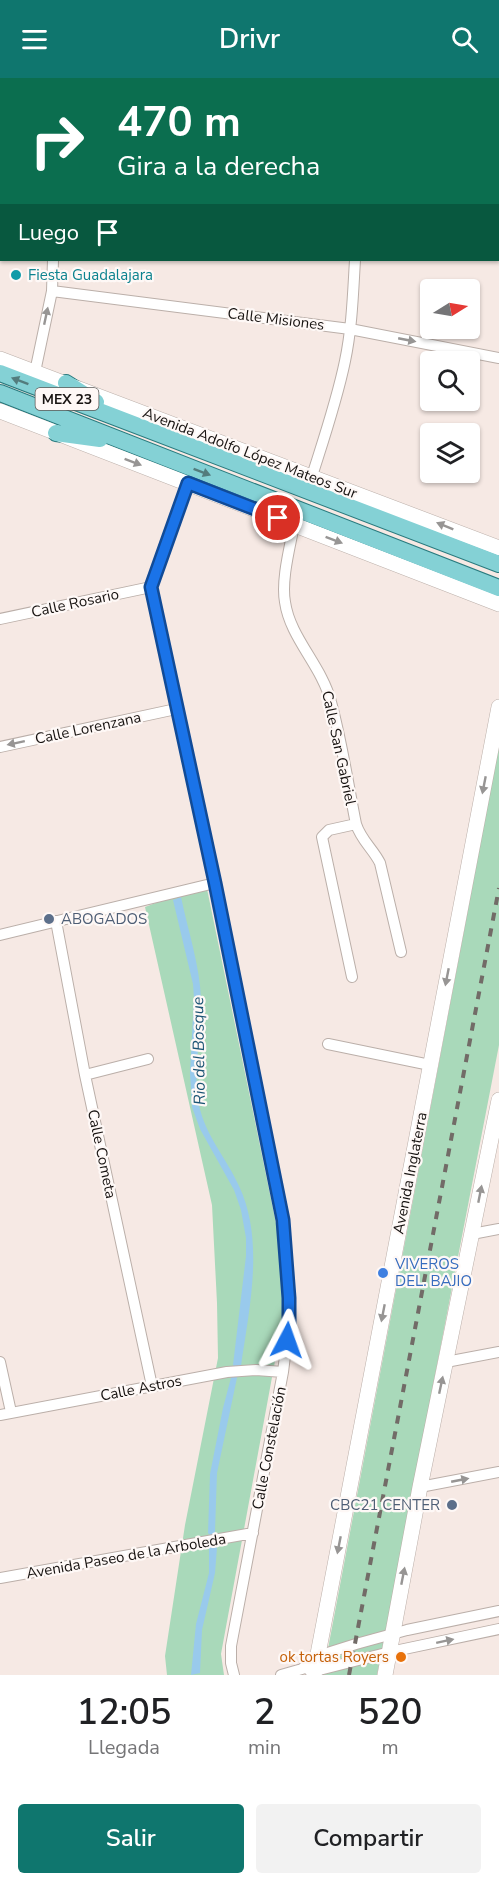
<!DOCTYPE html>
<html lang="es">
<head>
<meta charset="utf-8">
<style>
  :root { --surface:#fff; --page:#f2f2f2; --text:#202124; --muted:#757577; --accent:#0f766e }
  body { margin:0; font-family:"Nunito Sans",sans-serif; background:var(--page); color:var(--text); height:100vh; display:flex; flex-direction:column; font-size:22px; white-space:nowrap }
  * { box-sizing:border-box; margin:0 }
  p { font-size:20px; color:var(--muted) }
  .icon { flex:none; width:33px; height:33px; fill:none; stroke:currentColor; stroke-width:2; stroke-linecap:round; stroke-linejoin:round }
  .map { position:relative; height:1597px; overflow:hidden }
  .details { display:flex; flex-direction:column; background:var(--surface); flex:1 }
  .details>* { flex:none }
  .guide { position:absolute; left:0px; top:0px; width:500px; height:183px; box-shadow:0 2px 4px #0004; background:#0b6e4f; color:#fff; overflow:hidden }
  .needle { width:39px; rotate:79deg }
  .tools { position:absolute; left:420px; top:201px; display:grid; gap:12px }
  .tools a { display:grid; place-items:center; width:60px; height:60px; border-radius:6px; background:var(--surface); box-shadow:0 2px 4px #0004; font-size:30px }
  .pin { position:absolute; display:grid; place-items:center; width:51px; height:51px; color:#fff; margin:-26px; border:3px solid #fff; border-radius:50%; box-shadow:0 2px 6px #0007 }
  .me { position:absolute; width:66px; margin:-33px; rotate:4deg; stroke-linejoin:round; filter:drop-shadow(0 0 4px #0008) }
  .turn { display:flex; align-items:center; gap:21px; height:126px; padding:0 18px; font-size:27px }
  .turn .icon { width:78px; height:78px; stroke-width:2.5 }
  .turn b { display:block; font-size:42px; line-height:51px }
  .then { display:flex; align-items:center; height:57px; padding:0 18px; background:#0003; gap:12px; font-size:22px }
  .eta { display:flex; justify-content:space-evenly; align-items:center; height:102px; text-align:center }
  .eta b { font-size:36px; font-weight:600; line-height:42px }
  .button { display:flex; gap:12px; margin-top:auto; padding:12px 18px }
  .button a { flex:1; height:69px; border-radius:6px; background:var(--accent); color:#fff; font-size:24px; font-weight:600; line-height:69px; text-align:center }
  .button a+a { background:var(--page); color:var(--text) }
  header { display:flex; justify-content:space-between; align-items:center; height:78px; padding:0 18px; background:var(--accent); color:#fff; font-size:27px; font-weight:600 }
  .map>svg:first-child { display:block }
  .green { fill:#a9d9ba }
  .water { fill:#99caec }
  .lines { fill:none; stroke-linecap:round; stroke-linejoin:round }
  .street-casing { stroke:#bbafa9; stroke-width:12 }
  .secondary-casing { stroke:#bbafa9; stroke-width:16 }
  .primary-casing { stroke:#297a7e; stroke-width:18 }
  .street { stroke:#fff; stroke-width:10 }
  .secondary { stroke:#fff; stroke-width:15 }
  .primary { stroke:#84d1d5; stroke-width:16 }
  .rail { stroke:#726b67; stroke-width:4; stroke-dasharray:8 8; stroke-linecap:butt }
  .oneway { fill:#979594 }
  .oneway2 { fill:#537c7d }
  .route-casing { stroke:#114b97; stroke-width:15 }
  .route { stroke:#1a73e8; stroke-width:10 }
  .culture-dot { fill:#0f9aa8; stroke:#fef8f6; stroke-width:2 }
  .service-dot { fill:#5c6f8a; stroke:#fef8f6; stroke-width:2 }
  .shop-dot { fill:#3f7fe0; stroke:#fef8f6; stroke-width:2 }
  .food-dot { fill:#e8710a; stroke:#fef8f6; stroke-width:2 }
  .labels { text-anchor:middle; stroke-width:4.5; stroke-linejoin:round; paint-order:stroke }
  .shield { fill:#fef8f6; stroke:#5c5856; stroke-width:1.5 }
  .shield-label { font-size:14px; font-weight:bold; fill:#171311 }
  .culture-label { font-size:15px; fill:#0d838f; stroke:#fef8f6; text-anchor:start }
  .street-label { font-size:15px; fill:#171311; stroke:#fef8f6 }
  .service-label { font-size:15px; fill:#4e5e75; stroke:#fef8f6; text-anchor:start }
  .shop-label { font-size:15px; fill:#366cbe; stroke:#fef8f6; text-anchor:start }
  .food-label { font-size:15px; fill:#c56008; stroke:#fef8f6; text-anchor:end }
  .water-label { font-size:16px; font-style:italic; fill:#1a5374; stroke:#fef8f6 }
</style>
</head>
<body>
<header><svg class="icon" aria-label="menu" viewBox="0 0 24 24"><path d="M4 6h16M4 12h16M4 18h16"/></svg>Drivr<svg class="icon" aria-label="search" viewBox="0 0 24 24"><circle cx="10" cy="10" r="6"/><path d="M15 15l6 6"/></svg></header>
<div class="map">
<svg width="499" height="1597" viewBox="0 0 499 1597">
  <rect width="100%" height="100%" fill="#f6e9e4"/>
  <path class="green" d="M499 668V967L377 1597H323Z
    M206 806 278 1155 282 1199V1245L221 1576 224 1597H167L165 1578 185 1447 218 1280 217 1225 212 1127 145 829Z"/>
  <path class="water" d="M181 819C188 853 200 888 201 922 202 957 192 992 199 1027 205 1057 227 1081 239 1108 265 1163 249 1231 241 1288L236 1291 233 1287 246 1178V1160L241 1132 234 1112 200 1051 192 1029 190 995 194 920 193 906 173 822Z
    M238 1295 217 1395 215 1453 213 1460 208 1455 210 1396 223 1330 232 1296Z
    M213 1467 217 1470 215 1495 202 1552 200 1595 191 1597 196 1546 209 1495V1470Z"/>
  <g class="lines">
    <g class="street-casing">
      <path id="street" d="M30 0 31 2
        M186 0 187 2
        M336 0 337 2
        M465 0 473 2
        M287 2 291 0
        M498 7H499
        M52 213 350 251 499 280
        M35 294 52 213 53 182
        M312 398C324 360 337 322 345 283 352 250 353 215 355 182
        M188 405 151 509 215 805 283 1142 289 1220V1246L283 1294 231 1568V1585L234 1597
        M294 447C290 469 281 502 285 524 290 560 322 588 331 624 342 664 348 706 356 746 361 762 373 771 380 785L401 874
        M0 541 151 509
        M0 669 176 631
        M56 843 85 997 152 1308
        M0 857 215 805
        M352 899 322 759 329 752 356 746
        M328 966 430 987
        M85 997 148 981
        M472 1156 499 1151
        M0 1284 11 1334
        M446 1284 499 1274
        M0 1337 227 1294 256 1292 283 1294
        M420 1409 499 1394
        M0 1500 253 1455
        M309 1592 315 1593 390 1574 499 1551
        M281 1597 302 1591 318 1578 356 1566 407 1552 499 1533"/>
    </g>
    <g class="secondary-casing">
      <path id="secondary" d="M0 281 499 470
        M0 333 499 526
        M314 1597 499 629
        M385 1597 420 1409 499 1022"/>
    </g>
    <g class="primary-casing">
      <path id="primary" d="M0 295 499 486
        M66 305 96 324
        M0 315 499 510
        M56 355 100 361"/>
    </g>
    <use href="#street" class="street"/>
    <use href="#secondary" class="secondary"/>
    <use href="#primary" class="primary"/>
    <path class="rail" d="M349 1597 499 810"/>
  </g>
  <defs><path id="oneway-solid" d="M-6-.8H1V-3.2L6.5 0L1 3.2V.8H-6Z" transform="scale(1.5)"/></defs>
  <g class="oneway">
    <use href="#oneway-solid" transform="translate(46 238) rotate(-78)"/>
    <use href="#oneway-solid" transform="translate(407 262) rotate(11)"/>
    <use href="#oneway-solid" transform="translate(133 384) rotate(21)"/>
    <use href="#oneway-solid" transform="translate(445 448) rotate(-158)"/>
    <use href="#oneway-solid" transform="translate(334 462) rotate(21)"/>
    <use href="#oneway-solid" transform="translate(16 665) rotate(168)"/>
    <use href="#oneway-solid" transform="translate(484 707) rotate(101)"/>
    <use href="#oneway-solid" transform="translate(447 899) rotate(101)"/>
    <use href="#oneway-solid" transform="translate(480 1116) rotate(-79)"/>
    <use href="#oneway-solid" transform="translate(383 1235) rotate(101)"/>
    <use href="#oneway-solid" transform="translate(441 1307) rotate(-78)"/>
    <use href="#oneway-solid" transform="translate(460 1402) rotate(-11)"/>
    <use href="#oneway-solid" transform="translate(339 1467) rotate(101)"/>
    <use href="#oneway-solid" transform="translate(403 1498) rotate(-79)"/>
    <use href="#oneway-solid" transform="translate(445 1563) rotate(-12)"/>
  </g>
  <g class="oneway2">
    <use href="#oneway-solid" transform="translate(20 303) rotate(-159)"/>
    <use href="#oneway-solid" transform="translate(202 394) rotate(21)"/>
  </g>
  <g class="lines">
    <g class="route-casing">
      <path id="route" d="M278 440 188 405 151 509 215 805 283 1142 289 1220V1246L287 1262"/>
    </g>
    <use href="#route" class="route"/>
  </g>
  <circle class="culture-dot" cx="16" cy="197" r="6"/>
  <g class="service-dot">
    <circle cx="49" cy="841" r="6"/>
    <circle cx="452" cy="1427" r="6"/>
  </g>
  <circle class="shop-dot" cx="383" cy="1195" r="6"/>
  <circle class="food-dot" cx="401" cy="1579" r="6"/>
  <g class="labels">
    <rect class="shield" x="35.5" y="310" width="63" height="22" rx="4.5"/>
    <g class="shield-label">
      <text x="67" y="326">MEX 23</text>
    </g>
    <g class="culture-label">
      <text x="28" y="202">Fiesta Guadalajara</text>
    </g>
    <g class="street-label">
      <text transform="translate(276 241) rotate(7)" y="5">Calle Misiones</text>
      <text transform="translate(250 375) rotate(21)" y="5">Avenida Adolfo López Mateos Sur</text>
      <text transform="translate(75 525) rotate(-12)" y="5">Calle Rosario</text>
      <text transform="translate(88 650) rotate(-12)" y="5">Calle Lorenzana</text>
      <text transform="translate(339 670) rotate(78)" y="5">Calle San Gabriel</text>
      <text transform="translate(102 1076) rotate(78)" y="5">Calle Cometa</text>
      <text transform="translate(410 1095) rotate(-79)" y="5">Avenida Inglaterra</text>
      <text transform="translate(141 1310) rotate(-11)" y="5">Calle Astros</text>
      <text transform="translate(269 1370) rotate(-79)" y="5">Calle Constelación</text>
      <text transform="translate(126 1478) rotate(-10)" y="5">Avenida Paseo de la Arboleda</text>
    </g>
    <g class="service-label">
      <text x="61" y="846">ABOGADOS</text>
      <text x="440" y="1432" text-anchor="end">CBC21 CENTER</text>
    </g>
    <g class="shop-label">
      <text x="395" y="1191">VIVEROS<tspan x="395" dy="17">DEL. BAJIO</tspan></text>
    </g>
    <g class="food-label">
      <text x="389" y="1584">ok tortas Royers</text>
    </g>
    <g class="water-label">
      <text transform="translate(198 973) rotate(-91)" y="6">Rio del Bosque</text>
    </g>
  </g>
</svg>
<div class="tools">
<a><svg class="needle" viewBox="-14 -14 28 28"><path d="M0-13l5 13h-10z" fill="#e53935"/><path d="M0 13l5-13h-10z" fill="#757577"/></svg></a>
<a><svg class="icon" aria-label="search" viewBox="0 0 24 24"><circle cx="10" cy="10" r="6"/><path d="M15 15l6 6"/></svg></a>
<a><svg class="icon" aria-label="layers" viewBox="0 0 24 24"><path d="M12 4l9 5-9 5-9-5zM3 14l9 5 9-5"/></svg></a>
</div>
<div class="pin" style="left:278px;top:440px;background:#d93025"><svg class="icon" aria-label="arrive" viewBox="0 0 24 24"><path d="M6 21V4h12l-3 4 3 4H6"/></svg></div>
<svg class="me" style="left:287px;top:1262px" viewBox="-20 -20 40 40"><path d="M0-17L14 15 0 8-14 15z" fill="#1a73e8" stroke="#fff" stroke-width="4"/></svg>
<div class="guide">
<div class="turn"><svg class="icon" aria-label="right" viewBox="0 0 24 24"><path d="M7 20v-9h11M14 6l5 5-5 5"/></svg><div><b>470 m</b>Gira a la derecha</div></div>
<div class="then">Luego<svg class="icon" aria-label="arrive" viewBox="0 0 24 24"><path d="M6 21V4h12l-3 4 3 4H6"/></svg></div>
</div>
</div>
<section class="details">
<div class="eta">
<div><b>12:05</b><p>Llegada</p></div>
<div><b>2</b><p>min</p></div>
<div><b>520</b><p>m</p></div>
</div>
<div class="button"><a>Salir</a><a>Compartir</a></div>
</section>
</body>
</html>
